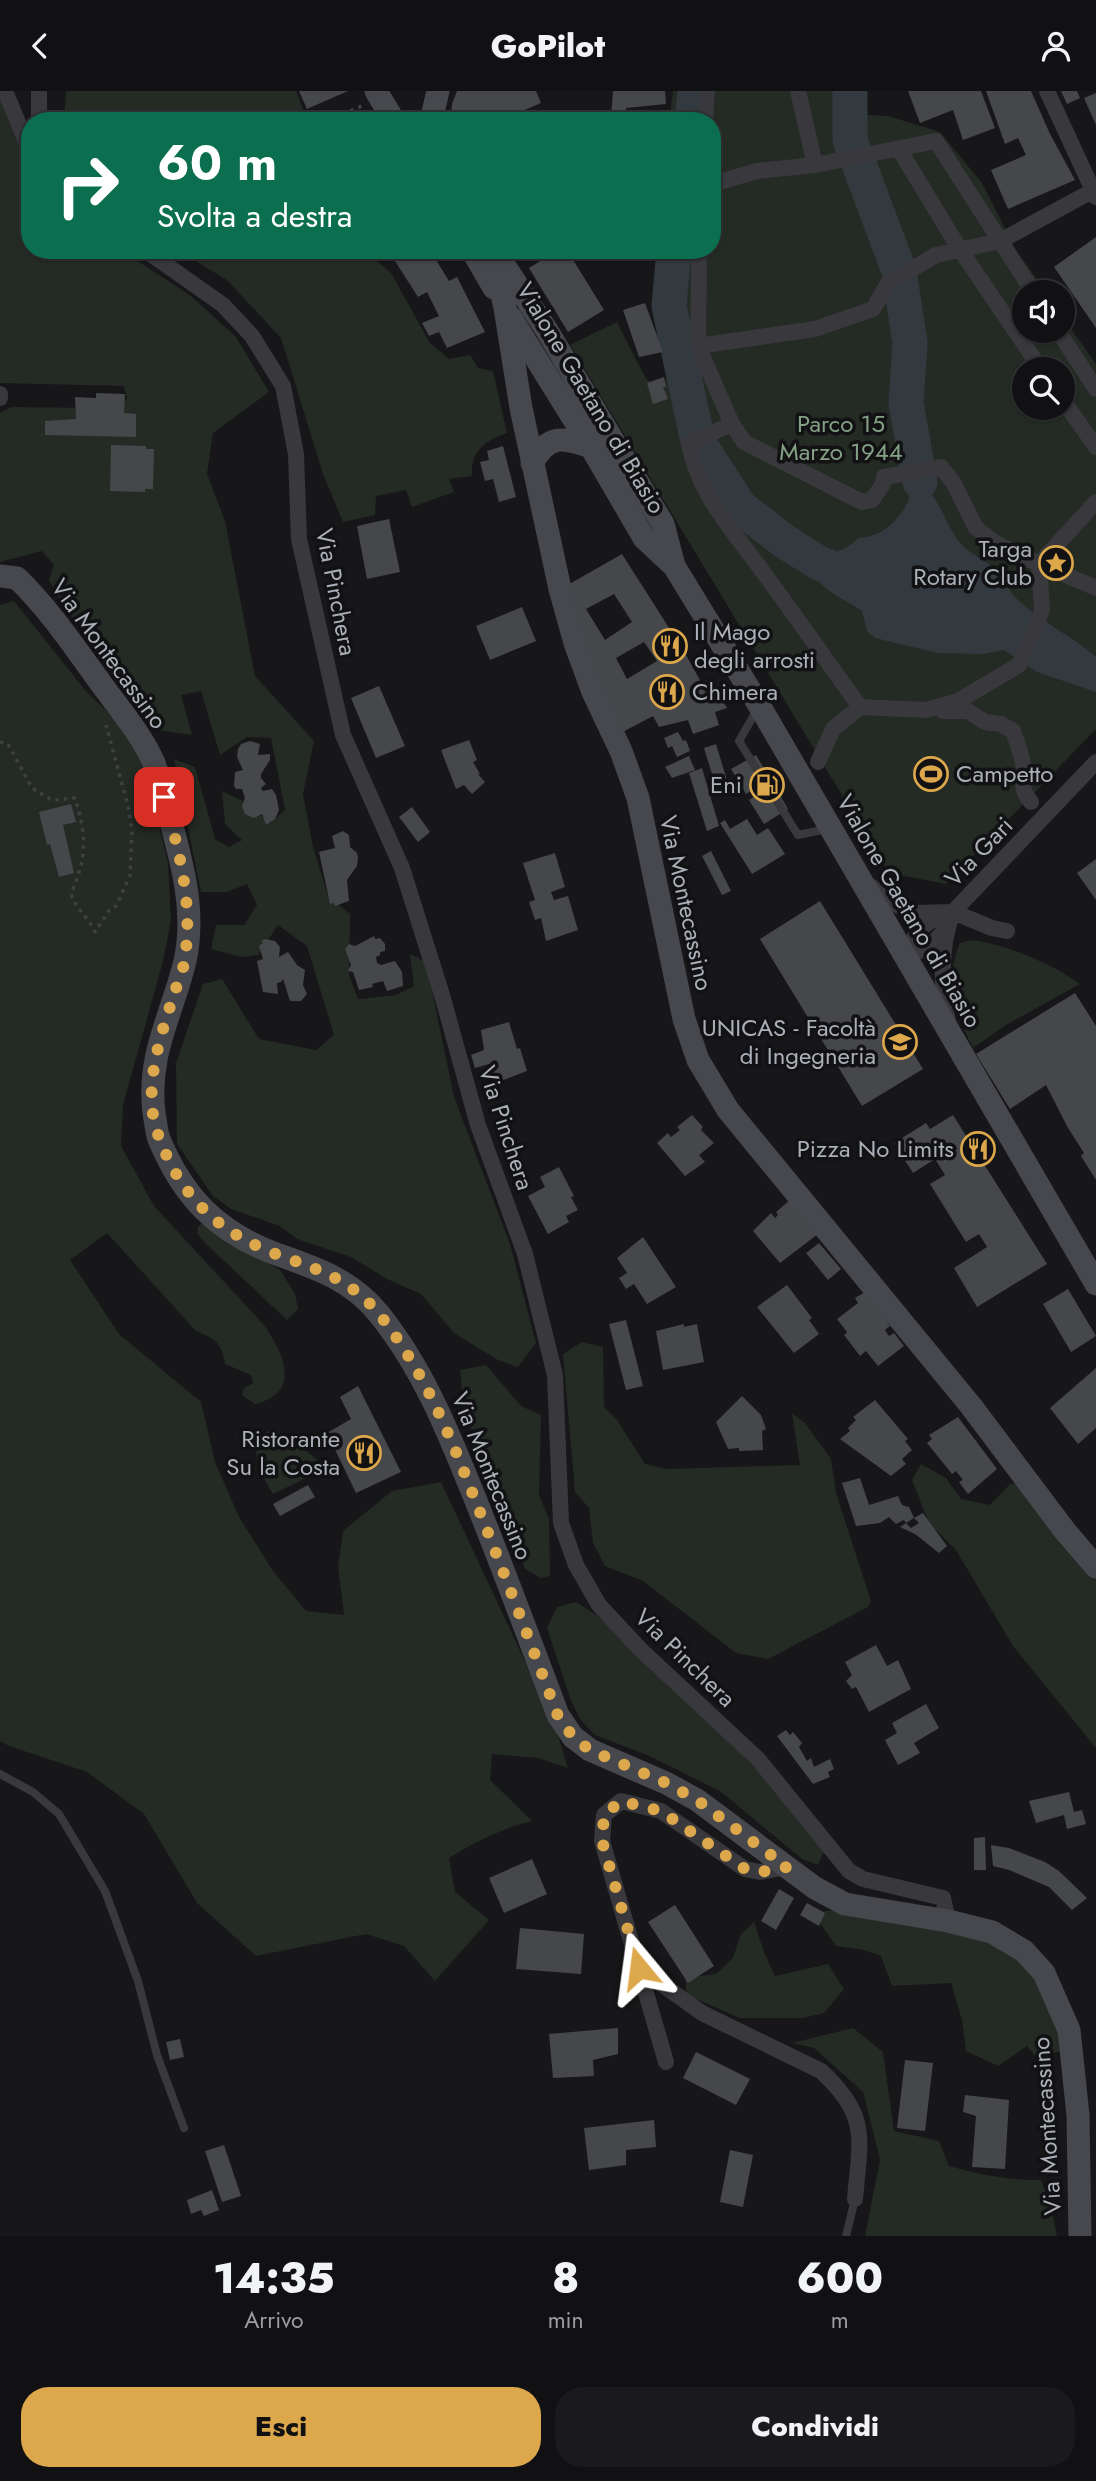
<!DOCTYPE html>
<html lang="it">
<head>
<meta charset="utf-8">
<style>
  :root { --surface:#111113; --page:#1a1a1c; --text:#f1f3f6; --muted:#9c9da0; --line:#303133; --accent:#dda84b }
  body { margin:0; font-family:Jost,sans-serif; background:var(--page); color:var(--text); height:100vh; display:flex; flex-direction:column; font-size:26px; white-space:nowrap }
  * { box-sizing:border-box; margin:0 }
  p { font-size:23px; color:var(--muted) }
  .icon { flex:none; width:38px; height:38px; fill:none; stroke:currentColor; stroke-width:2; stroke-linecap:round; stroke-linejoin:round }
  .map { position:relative; height:2145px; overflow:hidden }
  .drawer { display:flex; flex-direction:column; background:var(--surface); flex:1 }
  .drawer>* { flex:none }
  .banner { position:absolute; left:21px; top:21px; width:700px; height:147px; border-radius:28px; box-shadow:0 2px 5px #0004,0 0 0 2px var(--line); background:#0b6e4f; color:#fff; overflow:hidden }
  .fabs { position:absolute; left:1012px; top:189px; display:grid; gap:14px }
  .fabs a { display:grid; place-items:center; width:63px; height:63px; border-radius:50%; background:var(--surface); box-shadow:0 2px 5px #0004,0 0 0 2px var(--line); font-size:35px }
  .pin { position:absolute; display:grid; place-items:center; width:60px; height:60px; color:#fff; margin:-30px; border-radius:14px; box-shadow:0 4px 10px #0006 }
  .me { position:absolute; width:77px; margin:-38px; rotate:344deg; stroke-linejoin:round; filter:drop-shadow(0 0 5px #0008) }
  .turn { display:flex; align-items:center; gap:24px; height:147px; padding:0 21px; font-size:32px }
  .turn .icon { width:91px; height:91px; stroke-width:2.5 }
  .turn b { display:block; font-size:49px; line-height:60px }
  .eta { display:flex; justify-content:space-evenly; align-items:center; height:119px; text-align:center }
  .eta b { font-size:42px; font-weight:800; line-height:49px }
  .cta { display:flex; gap:14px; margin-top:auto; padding:14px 21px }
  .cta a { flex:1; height:80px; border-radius:28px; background:var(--accent); color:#111; font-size:28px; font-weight:800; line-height:80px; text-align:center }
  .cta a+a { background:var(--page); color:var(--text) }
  header { display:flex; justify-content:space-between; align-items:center; height:91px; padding:0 21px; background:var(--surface); font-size:32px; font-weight:800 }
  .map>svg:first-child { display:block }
  .green { fill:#242a24; fill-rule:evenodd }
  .water { fill:#323a40 }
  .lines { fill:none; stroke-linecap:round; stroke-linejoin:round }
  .river { stroke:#323a40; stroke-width:35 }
  .building { fill:#46474b; fill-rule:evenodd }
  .path { stroke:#3f4044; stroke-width:3.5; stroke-dasharray:3.5 5; stroke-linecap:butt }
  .lane { stroke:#39393d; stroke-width:8 }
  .street { stroke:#39393d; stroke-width:16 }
  .secondary { stroke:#47484d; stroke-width:23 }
  .route { stroke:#dda84b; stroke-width:12; stroke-dasharray:0 21.6 }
  .labels { text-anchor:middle; stroke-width:7; stroke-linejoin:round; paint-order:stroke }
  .street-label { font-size:24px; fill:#abafb7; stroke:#121214 }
  .park-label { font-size:24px; fill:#84a085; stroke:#121214 }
  .poi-label { font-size:24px; fill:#abafb7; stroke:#121214; text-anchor:end }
</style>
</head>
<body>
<header><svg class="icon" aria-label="back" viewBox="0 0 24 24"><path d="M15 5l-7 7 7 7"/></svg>GoPilot<svg class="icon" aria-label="person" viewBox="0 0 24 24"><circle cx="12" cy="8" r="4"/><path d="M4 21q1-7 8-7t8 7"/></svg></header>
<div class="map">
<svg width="1096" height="2145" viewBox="0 0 1096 2145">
  <rect width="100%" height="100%" fill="#171719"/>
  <path class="green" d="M0 0 24 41 22 68 27 102 30 104V159H121L191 205 236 246 269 301 213 342 207 383 225 430 255 585 314 650 303 703 313 756 328 805 350 823 349 884 358 908 396 904 414 895 410 863 426 871 454 1006 510 1153 536 1252 518 1276 498 1269 454 1242 421 1203 387 1188 351 1166 297 1148 280 1135 231 1118 213 1105 177 1053 176 972 203 893 222 888 259 948 316 959 334 944 307 855 278 834 258 864 241 866 211 858 216 834H244L257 814 247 793 227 801H201L174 668 195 676 215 748 229 756 242 749 225 733 222 700 243 710 270 732 285 719 271 647 247 646 220 664 201 600 181 604 192 644 158 639 62 513 49 489 54 474 42 460 0 471V322L11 316 92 317 127 308 124 295 0 292Z
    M66 0H296L305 24 300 30H64Z
    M673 0H863L867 24 888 25 940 41 982 92 1016 159 1046 201H1024V240H1062V225L1096 273V638L946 793 889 782 570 254 617 231 645 286 652 293 666 289 671 269 654 210 658 159H712V30H669ZM1024 278H1062V317H1024Z
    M177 159H365L391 182 430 252 449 268 470 264 478 277 493 280 507 342C486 349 470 360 472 385L449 388 454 401 412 416 406 399 376 405 375 424 343 431 323 383 281 247 227 189Z
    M14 510 85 599 137 650 168 771 171 829 163 870 123 1014 121 1055 154 1115 264 1234C284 1262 302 1302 255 1313L242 1304 244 1297 253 1292 251 1284 225 1273C222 1252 216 1248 196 1240L107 1142 70 1169 119 1243 201 1311 215 1371 239 1426 273 1480 306 1520 344 1524 338 1476 343 1440 392 1400 441 1391 554 1632 568 1677 538 1667 492 1663 490 1689 532 1730C501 1738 476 1750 449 1767L455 1801 489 1829 435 1890 404 1855 366 1843 256 1865 197 1812 144 1723 87 1681 9 1655 0 1650V514Z
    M972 849C1005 853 1053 873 1080 893L1006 934 973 957C956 924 944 887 960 852Z
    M201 1133H207L280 1179 295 1203 298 1218 287 1229 204 1151 197 1142 198 1136Z
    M582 1251 603 1256 604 1316 617 1329 645 1373 666 1378 800 1374 792 1322 805 1332 831 1368 836 1402 871 1510 868 1516 768 1568 736 1562 643 1490 605 1475 593 1452 589 1417 575 1401 563 1263Z
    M486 1274 521 1315 541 1324 539 1404 549 1428 550 1485 541 1487 525 1478 464 1319 460 1279Z
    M271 1339 286 1344 320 1371 306 1387 273 1403C262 1384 251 1366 259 1344Z
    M921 1373 946 1387 961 1408 990 1414 1010 1393 1027 1391 1096 1484V1657L1013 1555 956 1459 929 1432 912 1389Z
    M576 1511 604 1529 769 1686 824 1760 818 1774 802 1768 720 1700 647 1664 595 1644 580 1628 570 1607 547 1537 557 1516Z
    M840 1819 958 1839 1009 1855 1047 1902 1063 1959 1037 1967 1027 1955 998 1975 966 1960 962 1929 951 1892 892 1895 881 1865 864 1859 836 1855 820 1832 825 1820Z
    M754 1831 764 1861 775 1885 828 1873 844 1898 824 1922 803 1927H740L687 1904 685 1887 716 1883 733 1867 741 1843Z
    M853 1937 883 1961 894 2040 939 2050 949 2075C982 2084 1006 2089 1041 2089L1051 2115 1057 2145H865L880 2069 863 2001 814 1957 792 1952Z"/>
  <path class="water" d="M920 391C943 409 945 438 965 457 976 466 990 471 999 483 1006 491 1010 502 1018 509 1042 531 1072 545 1096 566V601L1037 581 1004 559 983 563 938 562 875 547 867 540 862 520C852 511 792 489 824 467 837 458 847 460 858 447 881 447 901 428 909 408 911 402 911 398 915 392Z"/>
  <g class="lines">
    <path class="river" d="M850 0V49L899 180 910 252 906 312 920 391
      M692 30 695 0
      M674 159 669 215 698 351 740 416 784 450 819 472 863 489"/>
  </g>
  <path class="building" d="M299 0H348L307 18Z
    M457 0H536L541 12 499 30H446L451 27 452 13Z
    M613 0H665L666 13 626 17V24L611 26Z
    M908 0H981L995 37 963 49 953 19 920 32Z
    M986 0H1031L1050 43 1075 89 1008 118 991 79 1026 64 1018 47 1005 53Z
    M1061 0H1077L1080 7 1067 13Z
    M1096 2V34L1084 7Z
    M1096 146V237L1054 176Z
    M388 159H430L449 190 457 186 485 241 447 257 439 241 429 245 422 232 439 225 427 201 418 206Z
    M558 159H567L604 219 568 241 529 177Z
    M645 212 663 261 639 266 623 219Z
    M664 286 666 296H663L668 308 653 313 647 292Z
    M96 302 125 303 124 322 136 323V346L45 344V330L76 328 75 306 96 307Z
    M111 354 146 355V358H154L153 398H145V401L110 400Z
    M503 355 516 406 499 411 493 388 485 390 480 371 489 369 487 360Z
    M389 428 400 481 367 488 357 435Z
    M622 463 685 562 702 593 709 588 727 617 715 621 719 634 693 643 688 629 659 636 653 625 617 644 566 495ZM614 503 632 531 605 549 586 518ZM644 551 657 570 627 588 616 567Z
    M522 516 536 550 490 569 476 535Z
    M379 595 405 655 376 667 351 607Z
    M678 641 683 650 686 649 690 660 677 666 672 655 668 657 664 647Z
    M469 649 477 669 473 671 480 683H478L485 691 472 703 464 694 456 698 441 659Z
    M250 650 260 653 258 664 270 663V669L261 683V687L266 693 261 697 263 700 272 698 276 704 279 719 275 728 266 734 262 723 254 727 245 723 242 715 245 707 242 698H236L234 695 235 681 243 679 237 666 238 658 241 653Z
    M716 653 729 696 717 699 704 657Z
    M756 664 770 688 746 703 731 678Z
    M689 665 695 679 672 687 665 676Z
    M702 677 719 735 707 740 689 682Z
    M774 694 788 718 764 733 749 709Z
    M71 713 76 731 63 734 74 782 59 786 50 753 47 754 39 721Z
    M412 716 430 741 418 751 399 726Z
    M747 728 757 744 768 737 785 763 752 783 720 732 725 729 730 738Z
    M343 740 349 744 350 756 357 762 358 767 357 775 347 789 349 810 335 815 334 812 330 813 319 761 335 757 332 745Z
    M711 760 731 800 722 804 702 765Z
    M555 762 565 796 551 801 554 809 568 805 578 839 546 850 541 827 535 829 529 811 535 809 523 772Z
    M1096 768V809L1077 782Z
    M820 810 923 978 862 1015 760 848Z
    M374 845 375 848 380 847 385 853V860L380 861V864L376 866 377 872 381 874 395 870 402 881 403 895 387 900 383 890 372 893 373 896 359 899 353 881 348 880 351 874 345 858 349 853 355 855Z
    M265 848 275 850 280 856 279 866 288 861 297 874 305 879 303 894 307 903 301 910H290L283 888 281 891 277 892 278 903 263 901 257 870 263 868 259 855 263 852 261 850Z
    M1075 902 1096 935V1089L1081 1065 1084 1062 1068 1037 1046 994 1010 1018 976 963Z
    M509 931 517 958 520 957 527 980 493 993 491 985H493L489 973 475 977 471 964 484 959 481 939Z
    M692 1024 703 1036 701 1039 714 1052 699 1064 705 1071 685 1085 657 1052 668 1042 671 1046 680 1039 677 1036Z
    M953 1024 1047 1173 977 1216 954 1177 987 1156 979 1143 966 1151 930 1093 945 1084 935 1068 913 1082 894 1052 926 1032 930 1038Z
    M559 1076 574 1105 571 1106 578 1119 566 1125 569 1131 548 1143 528 1105 545 1096 540 1086Z
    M790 1109 818 1143 780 1172 753 1140 771 1122 775 1127 778 1124 776 1121Z
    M643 1146 676 1196 647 1213 634 1193 626 1198 619 1187 627 1182 617 1167Z
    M819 1152 841 1178 828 1189 806 1162Z
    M787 1194 812 1227 809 1229 819 1243 794 1262 757 1216Z
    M1068 1198 1096 1245 1071 1261 1043 1213Z
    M865 1201 890 1235 885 1239 889 1245 894 1242 904 1255 878 1275 866 1260 860 1265 844 1244 847 1241 837 1228 858 1212 855 1207Z
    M626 1229 643 1295 626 1299 609 1233Z
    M684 1233V1236L697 1233 704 1271 663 1279 656 1240Z
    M1096 1277V1337L1078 1353 1050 1317Z
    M358 1295 401 1381 356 1402 327 1342 351 1328 340 1306Z
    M742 1305 761 1324 766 1338 762 1340 763 1359 739 1360V1357L728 1358 716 1331Z
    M875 1309 908 1348 905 1350 912 1359 902 1368 906 1373 891 1385 840 1348 850 1340 848 1337 856 1329 853 1326Z
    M958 1326 997 1378 968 1403 959 1391 963 1389 956 1380 952 1383 927 1352 932 1348 929 1344Z
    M860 1387 869 1414 898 1405 902 1414 909 1416 914 1427 923 1422 947 1455 939 1462 915 1443 900 1436 906 1432 911 1437 919 1432 914 1427 906 1432 904 1429 896 1433 889 1426 880 1432 856 1435 842 1392Z
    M308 1394 315 1406 280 1425 273 1413Z
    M876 1554 887 1575 898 1569 911 1598 869 1621 856 1596 852 1598 846 1590 852 1584 845 1571Z
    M926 1613 939 1637 914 1652 920 1662 898 1674 885 1649 897 1642 892 1632Z
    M786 1639 790 1644 793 1641 802 1652 799 1656 807 1670 811 1667 814 1676 830 1668 834 1678 828 1681 830 1686 813 1693 777 1645Z
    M1069 1701 1074 1721 1082 1719 1086 1733 1067 1738 1064 1724 1036 1732 1029 1710Z
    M985 1746 986 1779H974V1747Z
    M991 1754 1009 1757 1045 1771 1059 1780 1087 1807 1072 1819 1049 1796 1009 1779 993 1775Z
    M532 1768 547 1803 504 1822 489 1787Z
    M779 1798 794 1807 776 1839 761 1830Z
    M807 1812 825 1822 819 1835 800 1824Z
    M675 1814 714 1875 688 1892 648 1831Z
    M520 1837 584 1843 581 1883 516 1878Z
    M618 1937V1963L593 1969 594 1985 553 1987 549 1943Z
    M180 1948 184 1966 170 1969 166 1951Z
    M696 1961 750 1988 736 2014 683 1987Z
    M905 1969 933 1972 925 2040 897 2037Z
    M965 2004 1009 2009 1005 2078 972 2076 976 2025 963 2021Z
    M654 2029 656 2056 626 2059V2074L589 2079 584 2037Z
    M224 2054 241 2105 222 2111 205 2060Z
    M730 2059 753 2064 743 2116 720 2111Z
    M212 2099 219 2119 204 2125 201 2119 191 2123 187 2109Z"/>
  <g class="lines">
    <path class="path" d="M327 30 362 15
      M0 651 8 653 32 697 52 709 75 707C87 746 87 765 71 803 77 819 88 826 95 841L110 818 116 815 130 785 132 738 128 715 106 634"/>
    <path class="lane" d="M758 617 739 650 798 744 827 738
      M0 1683 33 1701 59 1723 105 1800 138 1890 157 1964 184 2037
      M846 2145 855 2108"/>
    <path class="street" d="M5 0 30 60
      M39 0V30
      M798 0 815 74
      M1047 0 1096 106
      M705 30 707 0
      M899 58 959 157 1041 278
      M712 93 757 80 815 74 936 50 1033 201
      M145 159 223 214 252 245 283 295 296 363 299 448 343 644 402 777 442 904 478 1034 525 1163 555 1284 561 1432 576 1474 599 1514 640 1558 758 1668 849 1780 863 1788 943 1807 948 1830
      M699 159 698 255 732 333 744 351 862 411 872 409 883 393 884 386 941 376 953 391 976 437 997 453 1039 473 1096 497
      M1058 240 1096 298
      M698 255 815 238 873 218 888 192 936 164 1000 150 1096 98
      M0 303V307
      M1062 308 1096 356
      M732 333 689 352C698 404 733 439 763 481 796 525 827 571 860 616L833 638 818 671
      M860 616 926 619 958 610 1019 574 1042 519 1039 473 1096 411
      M943 620H968L985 631 1001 633 1013 640C1017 652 1023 666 1024 679 1024 695 1020 697 1031 711
      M872 796 884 808 914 822 953 821 992 837 1007 840
      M904 866C913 846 922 831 944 824
      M904 866C924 860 934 853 947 836
      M948 931C941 895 939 857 953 821L1096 671
      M639 1877 702 1922 821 1980C870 2025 860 2048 855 2108
      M666 1971 602 1750 604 1724 621 1710 661 1720 745 1778 760 1781 787 1776"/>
    <path class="secondary" d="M376 0 394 30
      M431 30 438 0
      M472 159 494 197
      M492 159 505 217 521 317 560 498 575 552 593 601 621 660 638 707 684 928 698 969 728 1019 971 1315 1065 1440 1096 1476
      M500 168 546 238 663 433 674 475
      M511 227 591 356 644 447 674 475 759 614 1096 1193
      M532 372C549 343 562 346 591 356
      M0 485 17 487C51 520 77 560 105 598 123 622 142 645 154 672 160 688 164 707 169 724 182 771 196 821 185 870 172 924 147 963 154 1022 156 1031 156 1040 159 1048 183 1106 217 1141 276 1163 316 1177 352 1189 379 1223 425 1280 451 1348 478 1415 506 1485 532 1555 558 1624L573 1646 590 1659 666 1692 697 1709 815 1797 845 1813 948 1830 992 1841 1024 1860 1044 1882 1069 1939 1078 2024 1080 2145"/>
  </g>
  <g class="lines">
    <path class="route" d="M164 706C179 759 193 811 185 866 184 878 178 891 174 903 160 947 141 1000 159 1046 180 1104 216 1139 273 1162 315 1178 349 1186 379 1223 424 1279 450 1345 476 1411 504 1482 531 1553 558 1625L573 1646 590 1659 666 1692 697 1709 787 1776 760 1781 745 1778 661 1720 621 1710 604 1724 602 1750 639 1877"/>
  </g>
  <defs>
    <g id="sight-ring" transform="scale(1.75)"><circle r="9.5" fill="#121214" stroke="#dda84b" stroke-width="1.5"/><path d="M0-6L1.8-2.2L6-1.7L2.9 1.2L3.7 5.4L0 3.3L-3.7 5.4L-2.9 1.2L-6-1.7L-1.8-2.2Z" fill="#dda84b"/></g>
    <g id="restaurant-ring" transform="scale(1.75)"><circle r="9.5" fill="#121214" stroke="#dda84b" stroke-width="1.5"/><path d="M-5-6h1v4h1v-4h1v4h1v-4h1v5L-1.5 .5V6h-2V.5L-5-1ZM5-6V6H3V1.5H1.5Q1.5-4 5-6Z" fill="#dda84b"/></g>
    <g id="stadium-ring" transform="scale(1.75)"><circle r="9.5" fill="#121214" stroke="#dda84b" stroke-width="1.5"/><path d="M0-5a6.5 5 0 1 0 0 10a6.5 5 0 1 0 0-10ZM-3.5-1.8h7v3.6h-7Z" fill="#dda84b"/></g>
    <g id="fuel-ring" transform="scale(1.75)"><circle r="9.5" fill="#121214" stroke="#dda84b" stroke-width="1.5"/><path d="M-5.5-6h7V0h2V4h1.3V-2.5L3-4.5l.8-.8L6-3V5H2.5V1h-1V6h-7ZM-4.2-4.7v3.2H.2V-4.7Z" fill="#dda84b"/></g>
    <g id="university-ring" transform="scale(1.75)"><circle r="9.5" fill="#121214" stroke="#dda84b" stroke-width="1.5"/><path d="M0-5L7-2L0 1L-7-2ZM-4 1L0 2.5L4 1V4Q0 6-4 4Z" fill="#dda84b"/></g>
  </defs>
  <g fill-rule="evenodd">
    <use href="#sight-ring" x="1056" y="472"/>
    <use href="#restaurant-ring" x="670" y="555"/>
    <use href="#restaurant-ring" x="667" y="601"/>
    <use href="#stadium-ring" x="931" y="683"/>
    <use href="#fuel-ring" x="767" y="694"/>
    <use href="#university-ring" x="900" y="951"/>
    <use href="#restaurant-ring" x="978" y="1058"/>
    <use href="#restaurant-ring" x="364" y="1362"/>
  </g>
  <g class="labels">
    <g class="street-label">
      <text transform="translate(591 307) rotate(59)" y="8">Vialone Gaetano di Biasio</text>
      <text transform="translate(336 501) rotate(79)" y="8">Via Pinchera</text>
      <text transform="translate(109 563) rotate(54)" y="8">Via Montecassino</text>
      <text transform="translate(979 761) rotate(-46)" y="8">Via Gari</text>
      <text transform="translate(686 812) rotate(78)" y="8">Via Montecassino</text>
      <text transform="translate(909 820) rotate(60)" y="8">Vialone Gaetano di Biasio</text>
      <text transform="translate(506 1037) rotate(72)" y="8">Via Pinchera</text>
      <text transform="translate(492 1385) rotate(68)" y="8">Via Montecassino</text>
      <text transform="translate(685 1567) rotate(44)" y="8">Via Pinchera</text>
      <text transform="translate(1047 2035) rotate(-94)" y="8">Via Montecassino</text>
    </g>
    <g class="park-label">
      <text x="841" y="341">Parco 15<tspan x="841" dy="28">Marzo 1944</tspan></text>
    </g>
    <g class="poi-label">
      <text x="1032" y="466">Targa<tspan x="1032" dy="28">Rotary Club</tspan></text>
      <text x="694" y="549" text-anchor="start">Il Mago<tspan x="694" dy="28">degli arrosti</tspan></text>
      <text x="692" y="609" text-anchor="start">Chimera</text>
      <text x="956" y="691" text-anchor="start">Campetto</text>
      <text x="742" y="702">Eni</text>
      <text x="876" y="945">UNICAS - Facoltà<tspan x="876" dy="28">di Ingegneria</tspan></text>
      <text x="954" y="1066">Pizza No Limits</text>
      <text x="340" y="1356">Ristorante<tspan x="340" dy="28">Su la Costa</tspan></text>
    </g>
  </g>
</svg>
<div class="fabs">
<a><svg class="icon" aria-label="sound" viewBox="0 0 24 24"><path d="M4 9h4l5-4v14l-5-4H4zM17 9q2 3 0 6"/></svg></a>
<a><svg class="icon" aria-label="search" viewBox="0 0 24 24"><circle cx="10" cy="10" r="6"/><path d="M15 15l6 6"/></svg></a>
</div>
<div class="pin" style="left:164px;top:706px;background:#d93025"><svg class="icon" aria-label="arrive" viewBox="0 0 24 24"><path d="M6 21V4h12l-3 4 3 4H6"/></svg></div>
<svg class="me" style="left:639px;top:1877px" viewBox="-20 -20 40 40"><path d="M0-17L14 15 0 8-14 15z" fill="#dda84b" stroke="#fff" stroke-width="4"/></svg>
<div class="banner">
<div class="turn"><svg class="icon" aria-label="right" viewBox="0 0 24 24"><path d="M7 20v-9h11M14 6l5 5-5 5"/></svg><div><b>60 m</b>Svolta a destra</div></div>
</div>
</div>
<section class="drawer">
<div class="eta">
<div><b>14:35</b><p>Arrivo</p></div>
<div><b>8</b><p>min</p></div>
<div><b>600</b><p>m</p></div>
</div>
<div class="cta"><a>Esci</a><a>Condividi</a></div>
</section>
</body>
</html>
